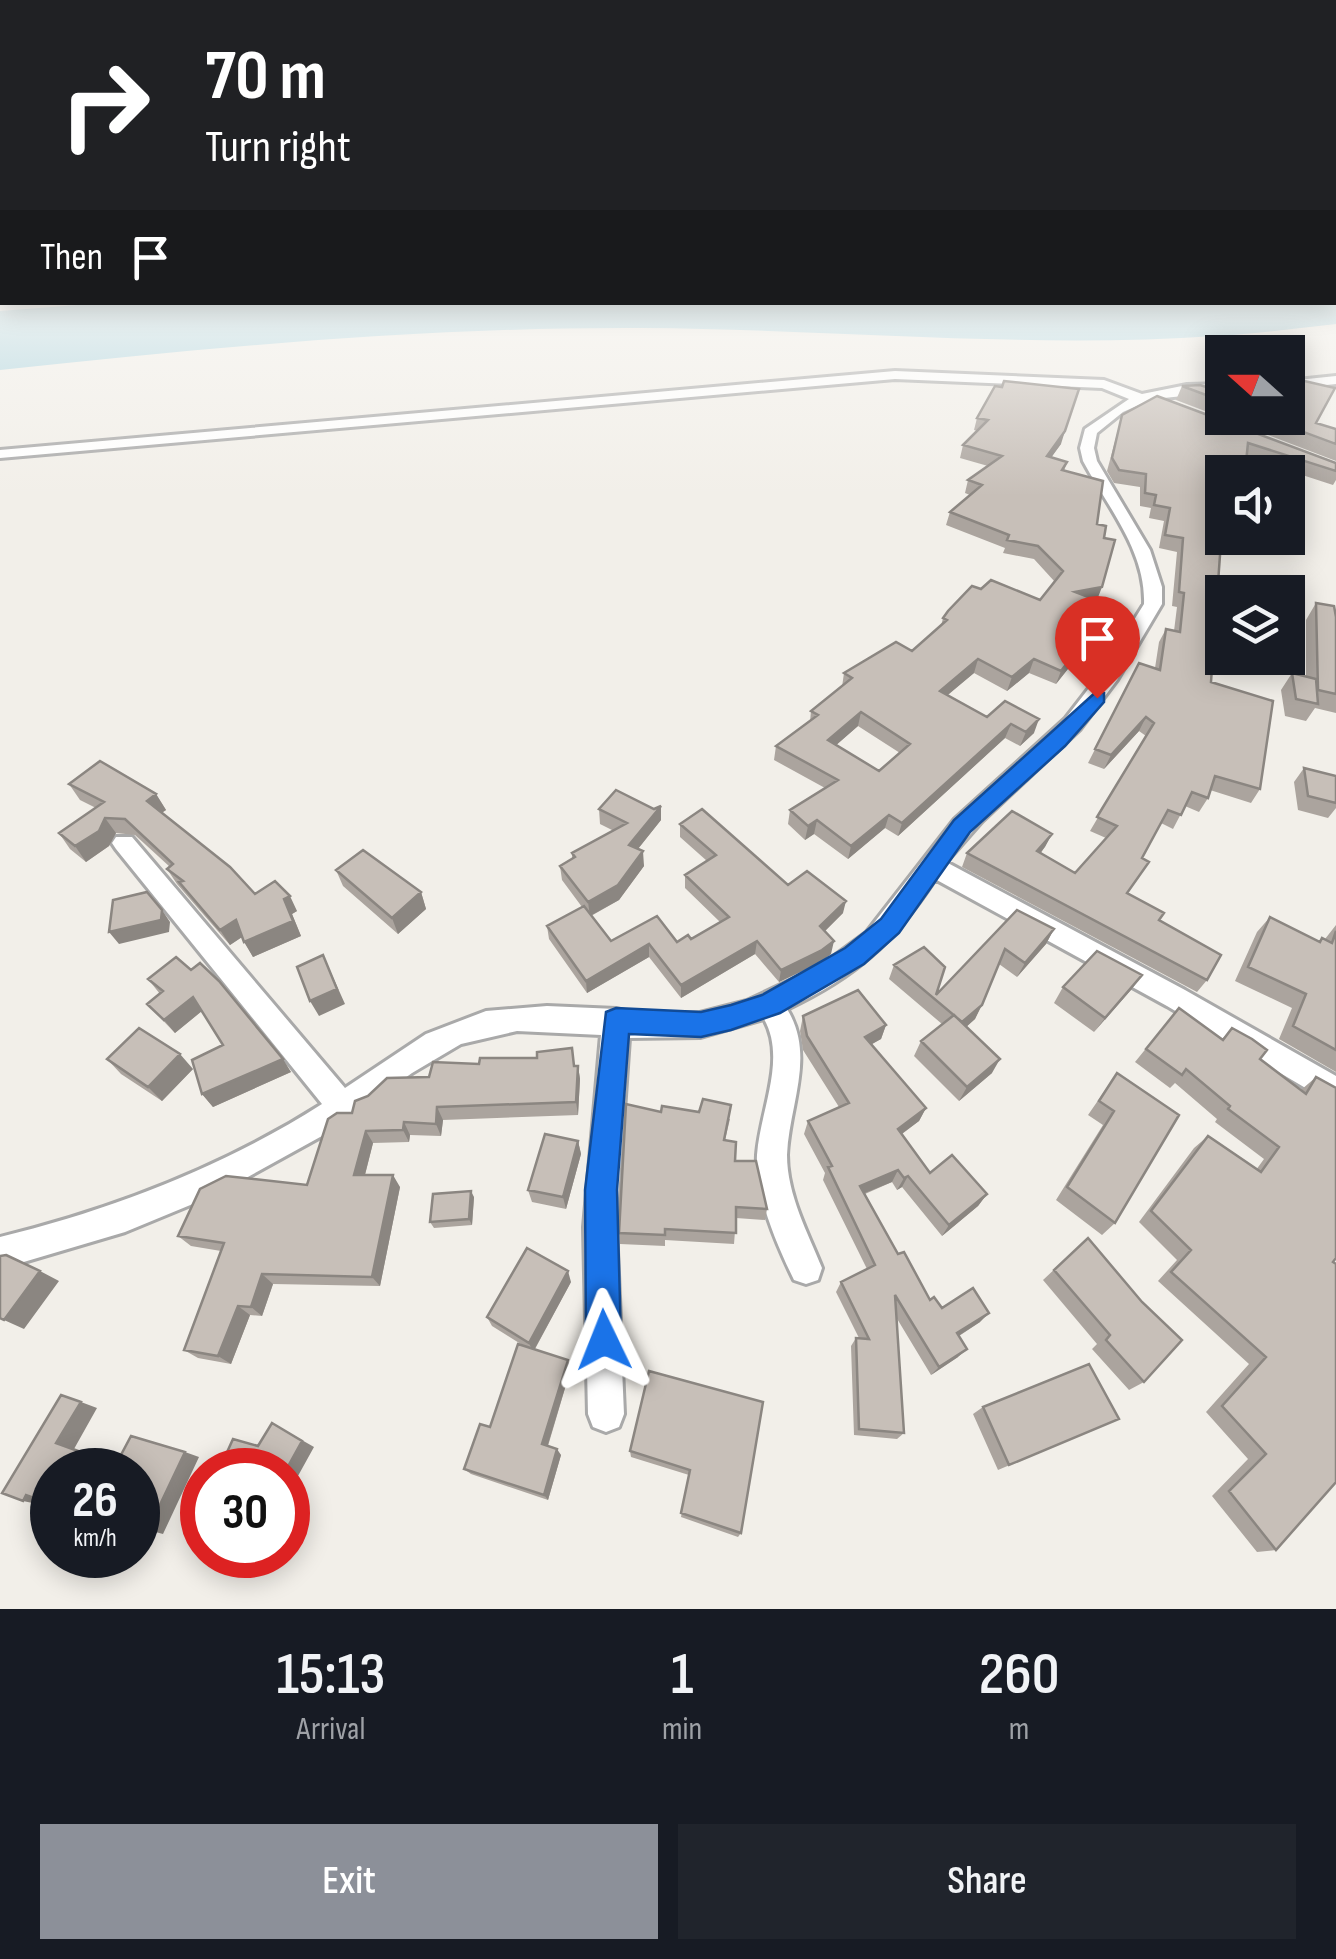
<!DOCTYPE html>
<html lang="en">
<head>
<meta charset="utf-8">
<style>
  :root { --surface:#171b24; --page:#20242c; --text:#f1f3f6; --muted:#9ea1a6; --accent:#8c9099 }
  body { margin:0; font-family:"Sofia Sans Condensed",sans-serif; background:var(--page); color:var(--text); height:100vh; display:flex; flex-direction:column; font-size:38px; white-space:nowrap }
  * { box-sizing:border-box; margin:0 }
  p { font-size:32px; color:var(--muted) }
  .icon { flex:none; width:55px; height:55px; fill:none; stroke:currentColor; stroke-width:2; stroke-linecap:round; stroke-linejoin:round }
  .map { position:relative; height:1609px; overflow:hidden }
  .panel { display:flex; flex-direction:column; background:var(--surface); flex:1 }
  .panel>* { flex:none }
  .banner { position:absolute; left:0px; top:0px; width:1338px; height:305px; box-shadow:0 5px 25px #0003; background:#202124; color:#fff; overflow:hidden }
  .needle { width:65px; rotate:291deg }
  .buttons { position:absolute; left:1205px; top:335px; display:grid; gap:20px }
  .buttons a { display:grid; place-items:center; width:100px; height:100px; border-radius:0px; background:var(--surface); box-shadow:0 5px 25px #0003; font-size:50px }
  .speed { position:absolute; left:30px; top:1448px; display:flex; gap:20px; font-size:50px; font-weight:700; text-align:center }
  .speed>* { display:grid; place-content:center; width:130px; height:130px; border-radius:50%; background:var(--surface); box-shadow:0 5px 25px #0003; line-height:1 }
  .speed small { font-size:25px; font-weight:400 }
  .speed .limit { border:15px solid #d22; background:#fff; color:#111 }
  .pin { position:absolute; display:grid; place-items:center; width:85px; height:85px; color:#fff; margin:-102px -42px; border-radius:50% 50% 50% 0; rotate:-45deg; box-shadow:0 0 10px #0007 }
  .pin .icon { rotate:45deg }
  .me { position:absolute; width:110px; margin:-55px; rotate:358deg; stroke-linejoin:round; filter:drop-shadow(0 0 8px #0008) }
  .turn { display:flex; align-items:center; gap:35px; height:210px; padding:0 40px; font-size:45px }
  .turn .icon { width:130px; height:130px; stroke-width:2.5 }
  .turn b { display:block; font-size:70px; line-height:85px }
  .then { display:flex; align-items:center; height:95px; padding:0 40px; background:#0003; gap:20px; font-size:38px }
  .eta { display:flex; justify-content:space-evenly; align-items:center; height:170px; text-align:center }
  .eta b { font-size:60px; font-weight:600; line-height:70px }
  .button { display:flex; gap:20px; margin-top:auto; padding:20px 40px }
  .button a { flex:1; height:115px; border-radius:0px; background:var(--accent); color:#fff; font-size:40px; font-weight:600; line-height:115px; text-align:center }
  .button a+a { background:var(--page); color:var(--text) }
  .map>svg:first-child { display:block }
  .water { fill:#aad3df }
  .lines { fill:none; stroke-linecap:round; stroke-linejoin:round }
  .minor-casing { stroke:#a9a9a9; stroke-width:6 }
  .minor { fill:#fff; fill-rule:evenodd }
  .wall { fill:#aba49e; fill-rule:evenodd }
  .shaded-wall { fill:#8b8681 }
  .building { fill:#c7bfb8; stroke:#8b8681; stroke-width:2.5; fill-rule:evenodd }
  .route { fill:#1a73e8; stroke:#114b97; stroke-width:2.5 }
</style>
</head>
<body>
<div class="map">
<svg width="1336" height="1609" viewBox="0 0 1336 1609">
  <rect width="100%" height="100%" fill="#f2efe9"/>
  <path class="water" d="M1336 270V324C1296 328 1256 334 1216 336 1025 349 832 329 641 328 426 327 214 347 0 370V311L103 303 1335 302Z"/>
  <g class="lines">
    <g class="minor-casing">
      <path id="minor" d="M0 289H2V295H0Z
        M895 371 1104 380 1142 394 1187 385 1222 384V392L1154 399V405L1141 404 1123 412 1097 433 1094 448 1097 461 1150 550 1162 587V604L1117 680 1080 729 982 821 946 862 1185 990 1336 1076V1106L1167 1006 935 879C893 943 857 976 787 1009 816 1056 789 1105 787 1155 787 1195 808 1233 822 1268L818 1280 806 1284 794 1280C777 1245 755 1195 757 1155 760 1111 787 1059 764 1019L700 1037 629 1038 616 1227 624 1414 619 1427 606 1432 593 1427 588 1414 584 1227 601 1035 517 1031 461 1044 412 1073 331 1131 217 1194 125 1232 0 1269V1237C114 1209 223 1167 322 1104L116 849 112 843 116 837H132L345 1088 426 1034 486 1011 547 1006 616 1009 637 1014 700 1013 747 1001 821 966 866 933 954 820 1065 719 1103 670 1144 604C1146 551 1107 506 1083 461L1080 448 1085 429 1129 399 1102 388 895 379 0 458V450Z
        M1336 376V384L1288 389V381Z"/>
    </g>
    <use href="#minor" class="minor"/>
  </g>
  <path class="wall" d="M995 386 1061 444 1051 457 1067 462 1064 471 1097 524 1104 538 1097 600 1111 622 1091 659 1079 655 1056 684 1029 673 1007 691 974 673 947 695 987 717 1034 733 1020 746 1005 738 898 836 885 828 848 859 814 834 805 840 788 824 790 810 825 788 774 760 776 746 810 722 811 711 842 687 844 673 912 651 941 626 943 618 981 589 1040 600 1055 582 1034 559 1003 553 1005 548 946 525 950 512 970 495 965 493 968 480 988 466 960 458 963 445 977 431 974 430 977 418ZM858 726 900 753 879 771 836 745Z
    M1182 386 1222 392V418H1288L1316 423 1336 429V461L1176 400Z
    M1122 415 1336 463V480L1333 485 1247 457 1222 472 1211 682 1260 789 1251 803 1210 790 1208 798 1199 812 1185 806 1173 829 1161 823 1142 858 1128 893 1159 920 1207 980 1197 992 962 867 967 853 1052 834 1041 853 1075 873 1106 838 1090 831 1146 736 1139 731 1104 769 1088 763 1139 663 1155 668 1159 642 1166 629 1174 631 1177 607 1172 606 1177 552 1159 548 1164 521 1149 518 1151 508 1140 506V487L1114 483 1107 471Z
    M1316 603 1336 617V713L1315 708 1306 721 1285 716 1281 690 1292 673 1306 677V620Z
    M1304 768 1336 776V808L1328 818 1298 810 1294 782Z
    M69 784 156 794 166 810 162 813 255 894 297 911 292 914 301 936 253 957 242 937 230 945 177 884 167 869 170 867 135 835 116 833 109 846 86 862 70 849 59 833 96 808 80 800Z
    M599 809 661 820 638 849 644 866 619 900 591 916 611 941 677 942 691 939 720 922 685 888V875L707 861 680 837V824L788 885 843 913 825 931 831 954 819 963 779 982 755 954 681 998 649 957 587 993 549 939 547 926 582 907 562 880 560 866 572 859V853L614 831 600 824Z
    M336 870 421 892 426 909 398 934 343 886Z
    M1017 910 1054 929 1046 944 1017 977 999 964 975 1019 966 1027 992 1073 959 1101 914 1056 921 1041 942 1024 889 979 894 965 936 995Z
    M1270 917 1319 942 1322 938 1325 939 1336 925V1072L1279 1039 1292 1008 1235 981 1257 932Z
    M176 957 291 1072 213 1107 202 1094 223 1045 202 1011 175 1033 147 1004 160 994 148 979Z
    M1142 975 1094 1032 1054 1003 1063 987Z
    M1179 1008 1222 1039 1232 1028 1260 1059 1301 1090 1316 1077 1333 1262 1276 1550 1257 1552 1212 1496 1248 1459 1206 1412 1249 1364 1158 1281 1177 1260 1139 1222 1194 1148 1208 1136 1256 1170 1264 1159 1215 1122 1217 1119 1175 1083 1170 1088 1135 1062Z
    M803 1016 886 1025 881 1039 871 1044 926 1108 919 1121 902 1134 930 1173 987 1194 978 1206 942 1236 902 1187 897 1190 892 1182 865 1194 898 1254 930 1300 942 1308 980 1322 959 1336 958 1357 931 1375 896 1317 904 1433 897 1439 854 1435 851 1346 856 1338H859L836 1292 841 1282 867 1269 823 1180 825 1173 804 1134 808 1121 839 1107 803 1050 800 1031Z
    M107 1059 193 1069 162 1101 121 1074Z
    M479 1064 578 1066 580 1079 578 1115 443 1120 441 1136 410 1135 409 1142 373 1143 365 1175 400 1187 380 1286 273 1284 262 1316 250 1315 231 1364 198 1358 184 1350 221 1251 191 1246 178 1236 307 1185 352 1113 429 1077Z
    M1117 1073 1115 1223 1102 1235 1056 1200 1103 1125 1088 1115Z
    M661 1112 730 1119 725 1140 735 1161 767 1209 765 1220 736 1218 734 1244 665 1240V1246L620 1244 619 1233Z
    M578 1141 581 1154 566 1209 532 1202 528 1190Z
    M474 1197 472 1225 434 1228 430 1222Z
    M1088 1238 1144 1382 1129 1390 1092 1349 1097 1344 1043 1280Z
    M571 1282 535 1349 571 1368 548 1446 561 1455 548 1500 471 1474 464 1469 490 1427 524 1346 492 1326 487 1317Z
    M649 1371 741 1533 738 1537 681 1517 689 1475 631 1457 630 1451Z
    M983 1407 1119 1419 998 1470 973 1414Z"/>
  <path class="shaded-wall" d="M1065 431 1061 444 1043 469 1047 456Z
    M1102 587 1097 600 1075 592Z
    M1117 608 1111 622 1091 659 1097 646Z
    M1084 641 1079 655 1056 684 1061 671Z
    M978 659 974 673 936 705 940 691Z
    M1034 659 1029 673 1007 691 1012 677Z
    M861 712 858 726 826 754 828 740Z
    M1146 717 1139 731 1104 769 1111 755Z
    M1039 719 1034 733 1020 746 1026 732Z
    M1011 724 1005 738 898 836 902 823Z
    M156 794 166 810 156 816 147 801Z
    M661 806V820L629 860V845Z
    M889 815 885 828 848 859 851 846Z
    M105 818 116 833 109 846 86 862 75 846Z
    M817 820 814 834 805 840 808 826Z
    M1052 834 1045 847 1031 864 1037 851Z
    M643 851 644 866 619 900 590 916 588 902Z
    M421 892 426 909 398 934 392 918Z
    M290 896 297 911 292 914 301 936 253 957 244 942 284 899Z
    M846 901 843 913 817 939 820 926Z
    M162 910 170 922 169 932 119 944 109 932Z
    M236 920 245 935 230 945 220 930Z
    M1054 929 1046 944 1017 977 1025 963Z
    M757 941 755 954 681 998V985Z
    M834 941 831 954 819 963 779 982 781 970Z
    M649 944V957L587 993 586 981Z
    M323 955 345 1004 319 1016 310 1001Z
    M1142 975 1131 990 1094 1032 1105 1018Z
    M193 997 203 1010 175 1033 164 1020Z
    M982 1005 975 1019 956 1036 962 1022Z
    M886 1025 881 1039 860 1051 865 1037Z
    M180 1054 193 1069 162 1101 148 1087Z
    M283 1059 291 1072 213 1107 202 1094Z
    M1000 1059 992 1073 959 1101 967 1087Z
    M578 1066 580 1079 578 1115 576 1102Z
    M437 1107 443 1120 441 1136 436 1124Z
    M926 1108 919 1121 892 1141 898 1129Z
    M404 1122 410 1135 409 1142 403 1130Z
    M366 1131 373 1143 362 1186 354 1175Z
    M578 1141 581 1154 566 1209 563 1197Z
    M898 1170 892 1182 855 1197 860 1186Z
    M393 1175 400 1187 380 1286 372 1277Z
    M908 1176 902 1187 897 1190 904 1178Z
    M471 1191 474 1197 472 1225 469 1219Z
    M987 1194 978 1206 942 1236 949 1225Z
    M40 1271 59 1281 24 1329 4 1320Z
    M568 1271 571 1282 533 1352 529 1343Z
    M262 1274 273 1284 262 1316 251 1307Z
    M238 1306 250 1315 231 1364 218 1356Z
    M989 1313 980 1322 949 1342 957 1333Z
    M967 1349 958 1357 931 1375 939 1367Z
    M568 1360 571 1368 546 1451 542 1444Z
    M81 1402 97 1408 74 1449 95 1457 88 1469 89 1470H81L70 1464 56 1443Z
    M272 1423 314 1447 288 1494V1470H286Z
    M557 1449 561 1455 548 1500 544 1495Z
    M185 1452 199 1457 163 1534 148 1530Z
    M26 1495 46 1499 42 1505 23 1501Z"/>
  <path class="building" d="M1300 380 1335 388 1316 423 1336 429V444L1266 418H1288V397H1289Z
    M1004 381 1079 389 1065 431 1047 456 1067 462 1062 470 1103 481 1097 524 1106 526 1104 538 1115 540 1102 587 1075 592 1117 608 1097 646 1084 641 1061 671 1034 659 1012 677 978 659 940 691 987 717 1005 701 1039 719 1026 732 1011 724 902 823 889 815 851 846 817 820 808 826 790 810 838 780 776 746 818 715 811 711 852 678 844 673 896 642 912 651 947 620 943 618 948 611 972 586 981 589 991 580 1040 600 1063 571 1038 546 1007 540 1009 535 950 512 982 485 968 480 1002 456 963 445 988 420 977 418 995 386 1002 387ZM861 712 910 744 879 771 828 740Z
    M1200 385 1222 392V401L1182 386Z
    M1157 396 1336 463V471L1248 443 1245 472H1222V527L1211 682 1273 701 1260 789 1215 776 1208 798 1192 792 1181 815 1168 810 1142 858 1149 862 1127 893 1164 913 1159 920 1221 955 1207 980 967 853 1012 811 1052 834 1037 851 1075 873 1117 826 1097 817 1154 723 1146 717 1111 755 1095 749 1139 663 1160 670 1166 629 1180 632 1184 593 1179 592 1183 538 1165 535 1170 508 1154 505 1156 495 1145 493 1146 474 1119 470 1112 458 1122 415Z
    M1316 603 1334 606 1336 617V694L1318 690Z
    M1292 673 1316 679 1318 704 1296 699Z
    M100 761 156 794 147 801 230 867 255 894 275 881 290 896 284 899 293 921 244 942 236 920 220 930 179 882 183 881 167 869 173 864 125 819 105 818 99 831 75 846 59 833 104 802 69 784Z
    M1304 768 1336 776V803L1308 796Z
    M616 790 654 809 661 806 629 845 643 851 618 885 588 902 560 866 575 857 572 853 627 823 599 809Z
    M702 809 788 885 807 871 846 901 820 926 834 941 822 950 781 970 757 941 681 985 649 944 586 981 547 926 584 906 611 941 657 916 677 942 688 935 691 939 729 917 685 875 716 855 680 824Z
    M363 850 421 892 392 918 336 870Z
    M147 892 162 910 161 920 109 932 113 900Z
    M1017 910 1054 929 1025 963 1005 949 982 1005 962 1022 894 965 924 947 945 967 936 995Z
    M1270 917 1320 942 1322 938 1332 943 1336 931V1050L1293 1026 1306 994 1248 967Z
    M1097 951 1142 975 1105 1018 1063 987Z
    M323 955 337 989 310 1001 297 967Z
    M176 957 191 970 200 963 219 981 283 1059 202 1094 192 1060 223 1045 193 997 164 1020 147 1004 163 991 148 979Z
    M858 990 886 1025 865 1037 926 1108 898 1129 930 1173 952 1155 987 1194 949 1225 908 1176 904 1178 898 1170 860 1186 898 1254 904 1252 930 1300 934 1297 942 1308 973 1288 989 1313 957 1333 967 1349 939 1367 895 1295 904 1433 859 1429 856 1338 869 1339 841 1282 875 1265 828 1167 832 1166 808 1121 849 1103 807 1036 803 1016Z
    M1179 1008 1223 1040 1232 1028 1252 1039 1267 1050 1260 1059 1306 1094 1316 1077 1336 1088V1258L1333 1262 1336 1264V1482L1276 1550 1229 1491 1266 1454 1222 1406 1266 1357 1171 1272 1191 1250 1151 1211 1208 1136 1261 1172 1279 1147 1228 1109 1230 1106 1186 1069 1182 1075 1146 1049Z
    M954 1015 1000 1059 967 1087 921 1041Z
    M139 1028 180 1054 148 1087 107 1059Z
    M572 1048 574 1066H578L576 1102 437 1107 436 1124 404 1122 403 1130 366 1131 354 1175H393L372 1277 262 1274 251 1307 238 1306 218 1356 184 1350 224 1243 178 1236 200 1189 226 1176 307 1185 328 1119 337 1113H352L355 1101 368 1096 387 1078 429 1077 433 1062 479 1064 480 1058H537V1052Z
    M1117 1073 1179 1115 1115 1223 1067 1187 1114 1111 1099 1101Z
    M703 1099 731 1105 724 1140 736 1142 735 1161H756L767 1209 736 1207V1233L665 1229V1235L619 1233 626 1104 661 1112 662 1106 699 1112Z
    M545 1134 578 1141 563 1197 528 1190Z
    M471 1191 469 1219 430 1222 433 1194Z
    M1088 1238 1142 1302 1182 1340 1144 1382 1106 1340 1110 1335 1054 1270Z
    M527 1248 568 1271 529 1343 487 1317Z
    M6 1255 40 1271 4 1320 0 1318V1256Z
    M518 1344 568 1360 542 1444 557 1449 544 1495 464 1469 480 1424 490 1427Z
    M1089 1364 1119 1419 1009 1465 983 1407Z
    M649 1371 763 1402 741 1533 681 1513 690 1470 630 1451Z
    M61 1395 81 1402 56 1443 78 1451 70 1464 81 1470H52V1496L48 1503 26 1495 23 1501 2 1493Z
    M272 1423 302 1441 286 1470H219L233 1439 258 1446Z
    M131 1436 185 1452 148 1530 138 1527V1470H113Z"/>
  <linearGradient id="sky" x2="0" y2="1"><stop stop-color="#8fc0e4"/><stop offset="0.54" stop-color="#f9f8f5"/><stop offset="1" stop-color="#f9f8f5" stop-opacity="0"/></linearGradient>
  <rect width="1336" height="496" fill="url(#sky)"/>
  <path class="route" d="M1097 691 1104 693V702L1065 746 970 832 899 933 864 964 780 1013 731 1030 701 1037 629 1034 617 1190 621 1340 616 1352 604 1357 591 1352 586 1340 585 1190 606 1012 616 1008 701 1012 731 1005 762 995 845 948 881 919 954 820Z"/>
</svg>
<div class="buttons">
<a><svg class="needle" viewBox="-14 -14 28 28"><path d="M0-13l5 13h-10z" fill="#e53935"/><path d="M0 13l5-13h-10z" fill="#9ea1a6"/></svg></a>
<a><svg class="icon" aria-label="sound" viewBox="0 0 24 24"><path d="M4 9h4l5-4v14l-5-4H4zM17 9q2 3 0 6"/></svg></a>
<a><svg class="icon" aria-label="layers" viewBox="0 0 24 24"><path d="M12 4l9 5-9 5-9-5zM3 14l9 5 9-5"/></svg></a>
</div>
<div class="speed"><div>26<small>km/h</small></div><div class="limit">30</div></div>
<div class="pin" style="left:1097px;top:698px;background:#d93025"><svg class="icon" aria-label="arrive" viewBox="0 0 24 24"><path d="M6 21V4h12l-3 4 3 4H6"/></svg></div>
<svg class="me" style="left:604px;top:1340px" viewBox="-20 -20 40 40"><path d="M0-17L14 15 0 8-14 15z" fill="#1a73e8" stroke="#fff" stroke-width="4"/></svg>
<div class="banner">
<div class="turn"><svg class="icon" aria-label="right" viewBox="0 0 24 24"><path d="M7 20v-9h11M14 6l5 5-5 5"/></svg><div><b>70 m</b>Turn right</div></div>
<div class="then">Then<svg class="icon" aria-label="arrive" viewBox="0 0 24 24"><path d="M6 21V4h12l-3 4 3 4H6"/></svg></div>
</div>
</div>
<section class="panel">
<div class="eta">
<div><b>15:13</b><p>Arrival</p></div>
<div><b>1</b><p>min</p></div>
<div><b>260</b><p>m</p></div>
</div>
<div class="button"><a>Exit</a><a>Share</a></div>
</section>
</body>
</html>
